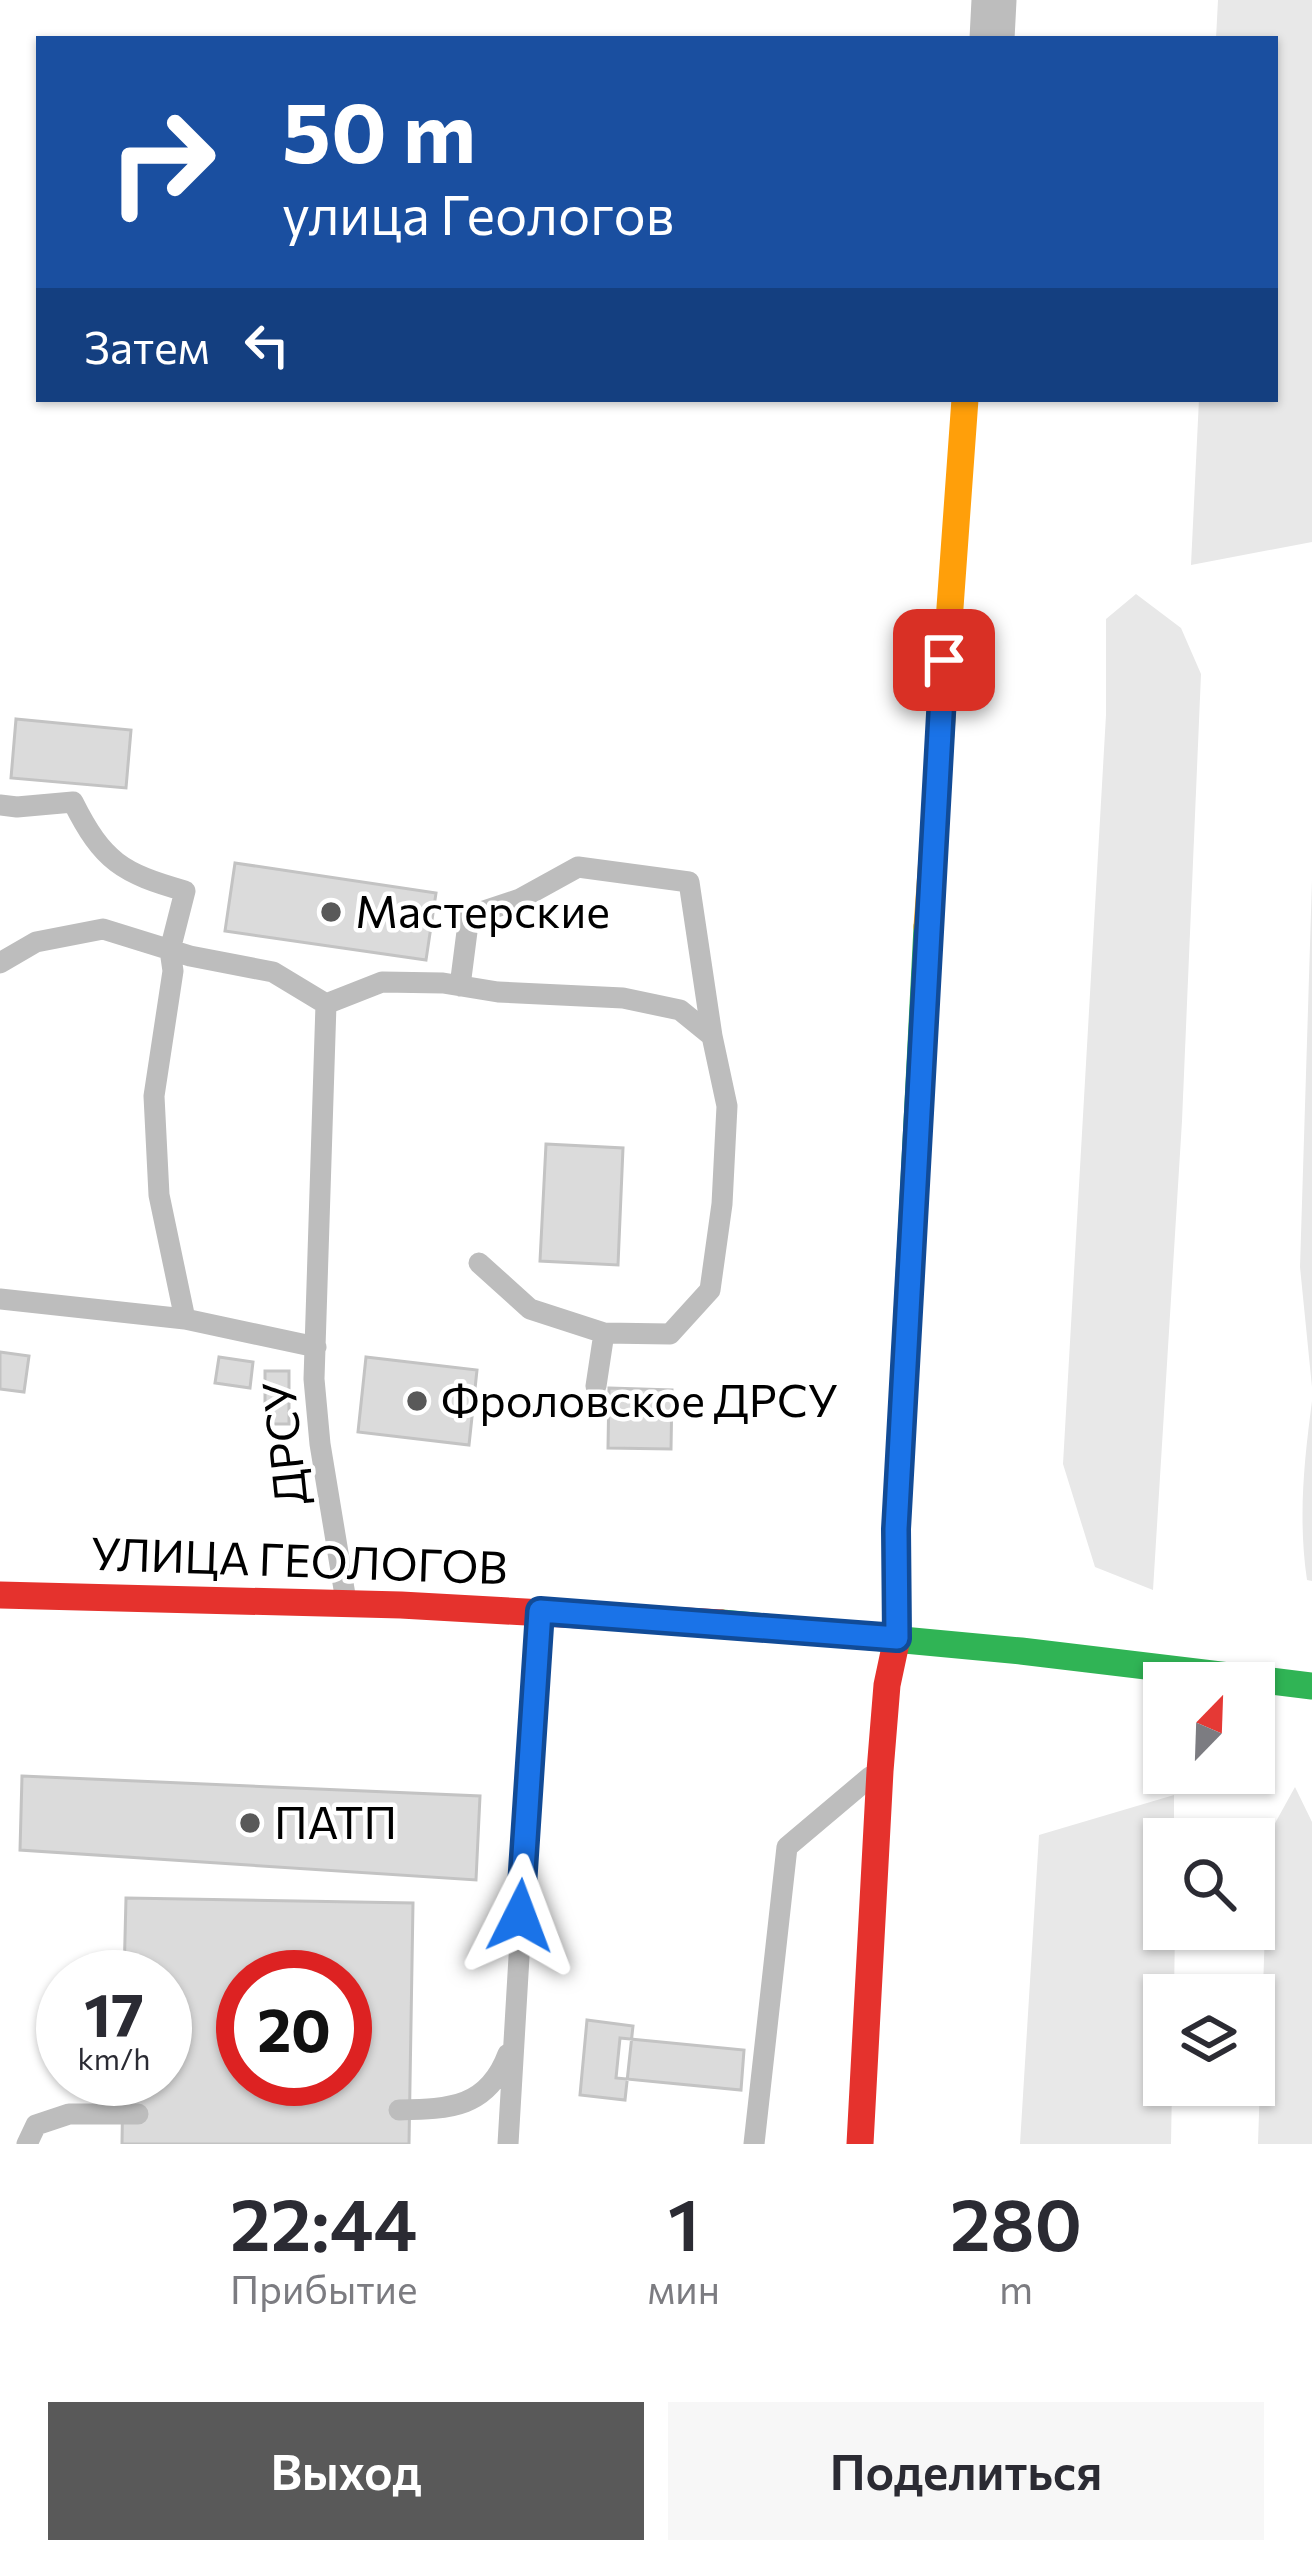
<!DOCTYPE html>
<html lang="ru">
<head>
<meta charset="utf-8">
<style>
  :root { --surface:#fff; --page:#f7f7f7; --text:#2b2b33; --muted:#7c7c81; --accent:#595959 }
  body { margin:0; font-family:Commissioner,sans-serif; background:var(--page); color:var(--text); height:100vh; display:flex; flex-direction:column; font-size:45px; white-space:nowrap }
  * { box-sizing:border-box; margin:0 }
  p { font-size:39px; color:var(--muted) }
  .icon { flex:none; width:66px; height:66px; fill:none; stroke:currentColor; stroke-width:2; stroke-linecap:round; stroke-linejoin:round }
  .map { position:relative; height:2144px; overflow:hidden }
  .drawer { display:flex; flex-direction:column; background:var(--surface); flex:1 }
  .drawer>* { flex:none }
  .hud { position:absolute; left:36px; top:36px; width:1242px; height:366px; border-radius:0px; box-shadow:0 3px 9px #0004; background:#1a4fa0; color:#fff; overflow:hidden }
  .needle { width:78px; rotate:23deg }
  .tools { position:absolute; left:1143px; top:1662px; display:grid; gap:24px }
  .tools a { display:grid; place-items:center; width:132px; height:132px; border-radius:0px; background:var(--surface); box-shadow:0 3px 9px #0004; font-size:60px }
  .speed { position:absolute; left:36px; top:1950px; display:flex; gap:24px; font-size:60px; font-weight:700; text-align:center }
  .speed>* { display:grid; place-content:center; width:156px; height:156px; border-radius:50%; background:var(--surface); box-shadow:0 3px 9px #0004; line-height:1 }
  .speed small { font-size:30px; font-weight:400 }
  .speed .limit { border:18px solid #d22; background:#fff; color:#111 }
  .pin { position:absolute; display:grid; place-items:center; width:102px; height:102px; color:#fff; margin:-51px; border-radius:24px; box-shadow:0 6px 18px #0006 }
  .me { position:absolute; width:132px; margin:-66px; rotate:3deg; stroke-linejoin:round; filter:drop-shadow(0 0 9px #0008) }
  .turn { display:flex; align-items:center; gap:42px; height:252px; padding:0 48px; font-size:54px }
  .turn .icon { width:156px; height:156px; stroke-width:2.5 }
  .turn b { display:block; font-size:84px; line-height:102px }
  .then { display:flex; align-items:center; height:114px; padding:0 48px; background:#0003; gap:24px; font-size:45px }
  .eta { display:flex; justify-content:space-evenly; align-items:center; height:204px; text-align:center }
  .eta b { font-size:72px; font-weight:600; line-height:84px }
  .action { display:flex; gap:24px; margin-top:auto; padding:24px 48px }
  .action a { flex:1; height:138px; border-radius:0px; background:var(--accent); color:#fff; font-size:48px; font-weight:600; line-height:138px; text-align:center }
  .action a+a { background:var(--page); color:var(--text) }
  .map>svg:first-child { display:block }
  .green { fill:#e8e8e8 }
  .building { fill:#dbdbdb; stroke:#c3c3c3; stroke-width:3; fill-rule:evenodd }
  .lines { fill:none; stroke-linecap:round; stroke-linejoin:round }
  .lane { stroke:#bdbdbd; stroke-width:21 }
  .street { stroke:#bdbdbd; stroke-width:45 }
  .fast { stroke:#30b455; stroke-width:27 }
  .slow { stroke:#ff9f0a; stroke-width:27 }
  .jam { stroke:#e5322d; stroke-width:27 }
  .route-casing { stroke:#114b97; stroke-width:30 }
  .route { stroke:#1a73e8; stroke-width:21 }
  .poi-dot { fill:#595959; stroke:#fff; stroke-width:4.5 }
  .labels { text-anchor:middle; stroke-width:9; stroke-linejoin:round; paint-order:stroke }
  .poi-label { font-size:45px; fill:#000; stroke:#fff; text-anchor:start }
  .street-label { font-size:45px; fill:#000; stroke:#fff }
</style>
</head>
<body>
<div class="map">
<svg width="1312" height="2144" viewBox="0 0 1312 2144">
  <rect width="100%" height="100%" fill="#fff"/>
  <path class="green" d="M1218 0H1312V542L1191 565 1199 399H1275V39H1216Z
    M1136 594 1181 628 1201 674 1182 1121 1153 1590 1095 1567 1063 1464 1106 715V619Z
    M1312 880V1387L1300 1267Z
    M1312 1401V1581L1307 1580C1298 1519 1304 1462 1312 1401Z
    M1295 1787 1312 1822V2144H1258L1268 1836Z
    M1174 1795V1839H1164V1929H1175L1174 1995H1164V2085H1172L1171 2144H1020L1039 1835Z"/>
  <path class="building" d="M16 719 131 730 126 788 11 778Z
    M235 863 436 893 426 960 225 931Z
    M546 1144 623 1148 618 1265 540 1261Z
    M0 1352 29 1356 24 1392 0 1389Z
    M219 1357 253 1362 250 1388 215 1383Z
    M366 1357 477 1370 469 1445 358 1432Z
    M265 1371H289V1424H265Z
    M609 1388 672 1390 671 1449 608 1448Z
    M22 1776 480 1796 476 1880 20 1850Z
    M126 1898 413 1903 409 2144H122L123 2079H165V1977H124ZM243 1977H345V2079H243Z
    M587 2020 633 2026 625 2100 580 2095Z
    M620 2038 744 2050 741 2090 616 2078Z"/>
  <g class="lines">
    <path class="lane" d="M0 805 17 807 73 802C103 862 122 873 185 891L170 950 173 971 154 1096 159 1195 185 1319
      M0 963 36 942 103 929 190 956 273 972 326 1004 314 1379 320 1444 345 1595
      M460 986 469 916 520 899 578 867 689 882 712 1036
      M326 1004 382 982 443 983 498 992 623 998 680 1010 712 1036 727 1106 722 1204 710 1290 670 1334 604 1333 530 1309 479 1263
      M0 1299 185 1319 316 1347
      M596 1386 604 1333
      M399 2110C450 2109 488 2108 508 2054
      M27 2144 36 2125 69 2114H138
      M508 2144 539 1617
      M754 2144 787 1847 870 1777"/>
    <path class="street" d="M992 39 994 0"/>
    <path class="fast" d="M903 1393 927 927
      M722 1623 1021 1651 1312 1686"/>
    <path class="slow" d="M927 927 965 399"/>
    <path class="jam" d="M0 1595 401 1605 722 1623
      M860 2144 880 1771 887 1685 897 1638 896 1529 903 1393"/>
  </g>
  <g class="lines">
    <g class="route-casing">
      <path id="route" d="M520 1916 540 1611 897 1638 896 1529 944 660"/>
    </g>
    <use href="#route" class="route"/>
  </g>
  <g class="poi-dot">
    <circle cx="331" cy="912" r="12"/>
    <circle cx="417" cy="1401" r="12"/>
    <circle cx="250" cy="1823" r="12"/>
  </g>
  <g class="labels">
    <g class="poi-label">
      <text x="355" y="928">Мастерские</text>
      <text x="441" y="1417">Фроловское ДРСУ</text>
      <text x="274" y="1839">ПАТП</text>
    </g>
    <g class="street-label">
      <text transform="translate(285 1443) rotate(-96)" y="16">ДРСУ</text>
      <text transform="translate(299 1561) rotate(2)" y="16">УЛИЦА ГЕОЛОГОВ</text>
    </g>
  </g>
</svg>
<div class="tools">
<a><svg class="needle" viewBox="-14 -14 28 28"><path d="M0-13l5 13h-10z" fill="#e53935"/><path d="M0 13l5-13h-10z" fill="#7c7c81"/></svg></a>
<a><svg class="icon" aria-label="search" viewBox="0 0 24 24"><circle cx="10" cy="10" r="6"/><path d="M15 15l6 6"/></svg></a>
<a><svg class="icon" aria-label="layers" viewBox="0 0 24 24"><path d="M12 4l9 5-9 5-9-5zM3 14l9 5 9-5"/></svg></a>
</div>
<div class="speed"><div>17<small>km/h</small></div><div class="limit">20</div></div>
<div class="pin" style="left:944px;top:660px;background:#d93025"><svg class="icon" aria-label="arrive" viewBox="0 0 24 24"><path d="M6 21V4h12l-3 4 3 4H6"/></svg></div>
<svg class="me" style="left:520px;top:1916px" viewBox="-20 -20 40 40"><path d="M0-17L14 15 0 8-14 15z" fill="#1a73e8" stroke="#fff" stroke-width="4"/></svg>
<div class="hud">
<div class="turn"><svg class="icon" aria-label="right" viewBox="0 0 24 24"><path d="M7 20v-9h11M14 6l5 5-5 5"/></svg><div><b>50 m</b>улица Геологов</div></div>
<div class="then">Затем<svg class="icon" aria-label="left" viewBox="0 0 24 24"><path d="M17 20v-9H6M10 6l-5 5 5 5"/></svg></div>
</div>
</div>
<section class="drawer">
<div class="eta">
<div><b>22:44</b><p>Прибытие</p></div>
<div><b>1</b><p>мин</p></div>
<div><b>280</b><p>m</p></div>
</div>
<div class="action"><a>Выход</a><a>Поделиться</a></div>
</section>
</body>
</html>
